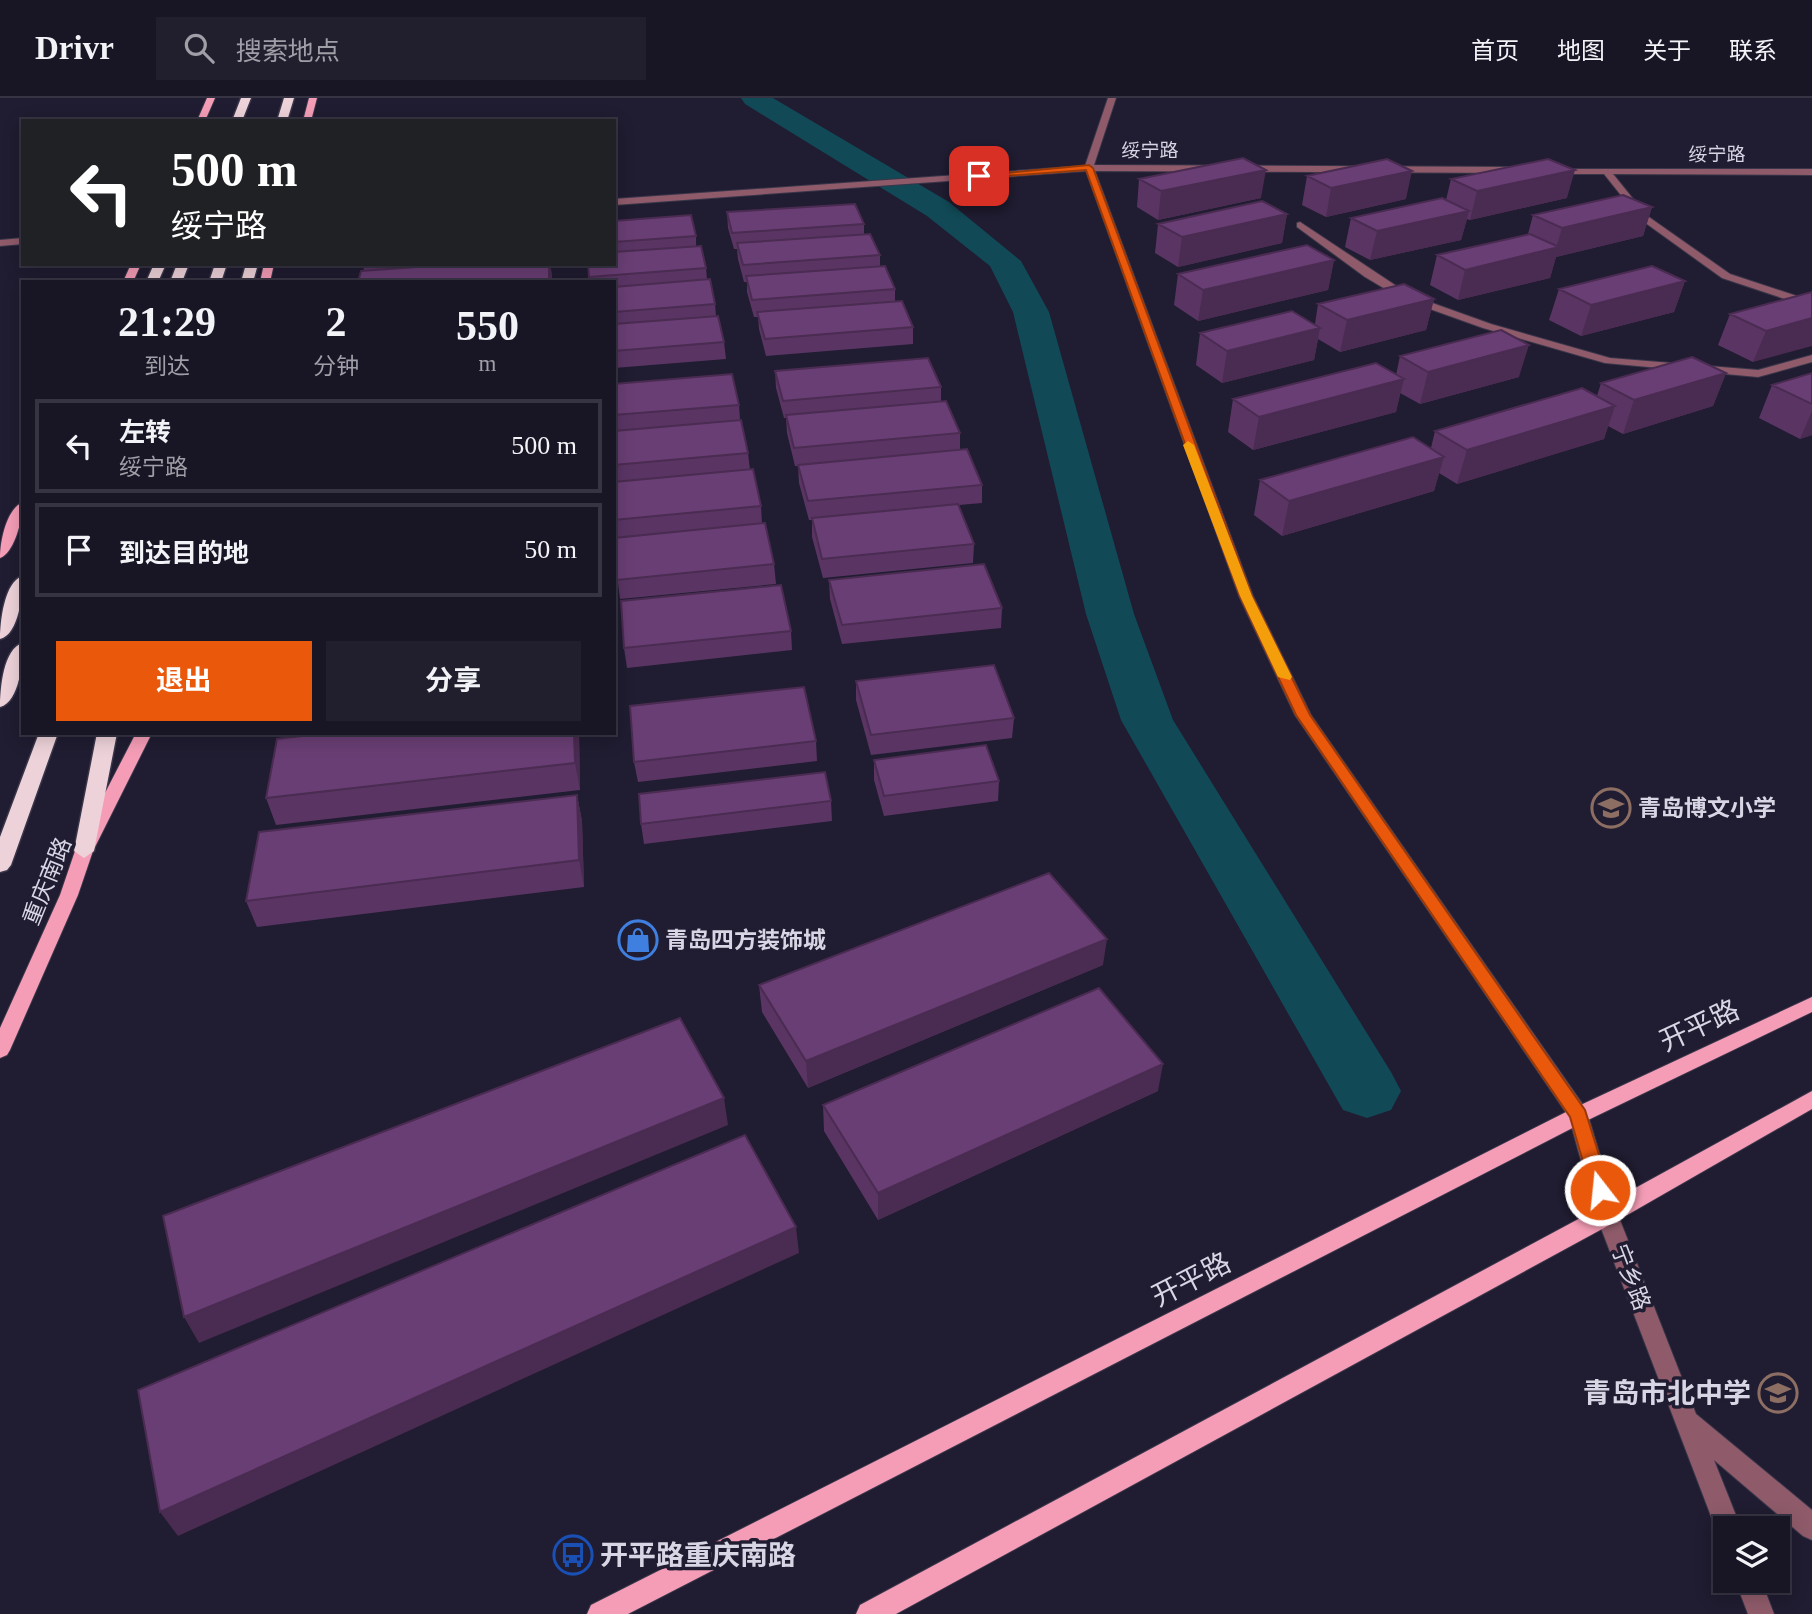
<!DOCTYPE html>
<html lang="zh">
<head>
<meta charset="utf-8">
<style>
  :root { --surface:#181525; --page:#211e2d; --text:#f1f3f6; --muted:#9f9fa7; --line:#363442; --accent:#ea580c }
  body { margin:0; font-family:"Times New Roman","Noto Sans SC",serif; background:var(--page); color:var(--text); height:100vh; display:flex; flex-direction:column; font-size:26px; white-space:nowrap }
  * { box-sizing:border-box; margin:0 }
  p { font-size:23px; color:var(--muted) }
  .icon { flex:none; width:38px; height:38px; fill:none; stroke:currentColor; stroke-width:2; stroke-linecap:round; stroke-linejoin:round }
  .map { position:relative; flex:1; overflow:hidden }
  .side { position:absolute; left:21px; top:182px; width:595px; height:455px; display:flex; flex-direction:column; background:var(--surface); border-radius:0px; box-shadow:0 4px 18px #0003,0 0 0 2px var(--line) }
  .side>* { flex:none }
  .hud { position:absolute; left:21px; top:21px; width:595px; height:147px; border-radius:0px; box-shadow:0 4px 18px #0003,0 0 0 2px var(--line); background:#202124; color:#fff; overflow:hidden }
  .tools { position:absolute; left:1713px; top:1418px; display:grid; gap:14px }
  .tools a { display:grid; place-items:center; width:77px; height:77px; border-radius:0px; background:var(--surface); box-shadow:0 4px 18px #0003,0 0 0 2px var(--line); font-size:35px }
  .pin { position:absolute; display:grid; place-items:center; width:60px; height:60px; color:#fff; margin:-30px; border-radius:14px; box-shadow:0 4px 10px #0006 }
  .me { position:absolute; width:77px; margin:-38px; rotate:344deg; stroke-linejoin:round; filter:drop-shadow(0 0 5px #0008) }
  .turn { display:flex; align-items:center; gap:24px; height:147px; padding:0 35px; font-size:32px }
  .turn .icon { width:91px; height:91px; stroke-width:2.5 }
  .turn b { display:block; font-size:49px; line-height:60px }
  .eta { display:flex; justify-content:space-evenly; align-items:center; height:119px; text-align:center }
  .eta b { font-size:42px; font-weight:700; line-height:49px }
  .button { display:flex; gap:14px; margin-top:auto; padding:14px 35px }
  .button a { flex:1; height:80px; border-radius:0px; background:var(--accent); color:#fff; font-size:28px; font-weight:700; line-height:80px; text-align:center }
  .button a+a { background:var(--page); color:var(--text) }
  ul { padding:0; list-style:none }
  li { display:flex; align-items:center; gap:21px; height:94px; margin:0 14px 10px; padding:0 21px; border:4px solid var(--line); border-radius:0px }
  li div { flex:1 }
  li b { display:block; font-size:26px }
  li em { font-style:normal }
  header { display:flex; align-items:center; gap:42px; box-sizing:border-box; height:98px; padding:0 35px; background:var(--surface); border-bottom:2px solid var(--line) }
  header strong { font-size:33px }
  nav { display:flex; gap:38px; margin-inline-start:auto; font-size:24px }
  .search { width:490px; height:63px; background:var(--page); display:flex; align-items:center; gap:18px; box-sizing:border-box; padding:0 24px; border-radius:0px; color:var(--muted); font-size:26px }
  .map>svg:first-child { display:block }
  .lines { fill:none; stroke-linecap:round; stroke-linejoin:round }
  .river { fill:#114956; fill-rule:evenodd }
  .minor-casing { stroke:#3a364a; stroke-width:2 }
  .major-casing { stroke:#3a364a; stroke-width:2 }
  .highway-casing { stroke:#3a364a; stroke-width:3 }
  .minor { fill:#8f5b6a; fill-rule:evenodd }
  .major { fill:#f59db7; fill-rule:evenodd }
  .highway { fill:#edd2d9; fill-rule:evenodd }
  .wall { fill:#5a3564 }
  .shaded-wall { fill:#4a2b51 }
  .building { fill:#693e74; stroke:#4a2b51; stroke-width:2 }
  .route { fill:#ea580c; stroke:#983908; stroke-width:2 }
  .slow { fill:#f59e0b }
  .labels { text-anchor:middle; stroke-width:7; stroke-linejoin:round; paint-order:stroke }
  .far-street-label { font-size:19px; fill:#d8d6e5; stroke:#201c31 }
  .poi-label { font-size:23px; font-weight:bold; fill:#d8d6e5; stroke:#201c31; text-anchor:start }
  .street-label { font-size:23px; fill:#d8d6e5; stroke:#201c31 }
  .near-street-label { font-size:28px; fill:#d8d6e5; stroke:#201c31 }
  .near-poi-label { font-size:28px; font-weight:bold; fill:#d8d6e5; stroke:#201c31; text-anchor:end }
</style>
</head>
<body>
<header>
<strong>Drivr</strong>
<div class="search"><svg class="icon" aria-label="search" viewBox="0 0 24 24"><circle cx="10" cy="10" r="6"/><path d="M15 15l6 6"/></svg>搜索地点</div>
<nav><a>首页</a><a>地图</a><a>关于</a><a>联系</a></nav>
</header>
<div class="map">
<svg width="1812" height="1516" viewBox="0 0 1812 1516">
  <rect width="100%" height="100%" fill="#201c31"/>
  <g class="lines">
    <path class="river" d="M741 0H773L949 104 1021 163 1049 214 1134 516 1173 622 1391 974 1401 993 1391 1012 1367 1020 1343 1012 1121 622 1086 516 1013 214 990 168 927 118 745 6Z"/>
    <g class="minor-casing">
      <path id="minor" d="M1108 0H1116L1094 67 1518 69 1523 72 1518 75 1095 73 1253 498 1311 617 1586 1011 1618 1117 1696 1316 1812 1412V1442L1803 1438 1714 1362 1741 1430H1726V1442L1719 1439 1596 1117 1569 1019 1295 617 1239 498 1086 73 614 107V101L1085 68Z
        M1550 71H1812V77L1613 76 1646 117 1730 176 1812 203V210L1722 180 1640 121 1604 76H1553Z
        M1300 124 1410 197 1491 226 1610 260 1758 272 1812 257V264L1758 279 1605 265 1483 230 1402 201 1365 179 1297 129V125Z
        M23 140V146L0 148V142Z
        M1735 1482H1761L1774 1516H1748Z"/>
    </g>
    <g class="major-casing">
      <path id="major" d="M207 0H215L205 23H197Z
        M309 0H317L311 23H303Z
        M131 166H141L133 184H123Z
        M264 166H274L270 184H260Z
        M23 404C23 419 15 455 0 460 0 444 6 411 23 404Z
        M136 635H152L93 753 78 797 10 952 7 957 0 960V930L60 797 75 753Z
        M1812 899V914L1586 1023 628 1516H587L591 1507 1572 1011Z
        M1812 993V1011L1615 1124 896 1516H856L860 1507 1599 1110Z"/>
    </g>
    <g class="highway-casing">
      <path id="highway" d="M241 0H251L242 23H232Z
        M284 0H294L287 23H277Z
        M154 166H166L158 184H146Z
        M177 166H189L182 184H170Z
        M215 166H227L221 184H209Z
        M246 166H258L253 184H241Z
        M23 478C23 495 19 537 0 541 0 525 4 483 23 478Z
        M23 545C23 562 20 604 0 609 0 592 3 550 23 545Z
        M39 635H58L11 767 7 772 0 774V739Z
        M97 635H117L94 753 84 760 74 753Z"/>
    </g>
    <use href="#minor" class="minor"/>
    <use href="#major" class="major"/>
    <use href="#highway" class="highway"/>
  </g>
  <path class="wall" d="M1307 78 1406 101 1326 119 1302 107Z
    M1139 81 1261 100 1158 122 1137 109Z
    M1451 81 1567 100 1470 122 1467 121 1461 142 1370 162 1345 149 1351 120 1446 102Z
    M1652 109 1643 138 1556 159 1550 180 1458 202 1430 187 1437 157 1528 136 1533 117Z
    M727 114 864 126V136L880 157V168L895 191V204L913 229V246L766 258 759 231 758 219H754L747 194V184H744L738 161 737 151H734L728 130Z
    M1287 116 1282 145 1178 169 1155 155 1158 126Z
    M614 123 696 138V148L706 170 707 182 715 206 716 218 724 244 726 261 614 270V184H590L588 166H614Z
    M1334 162 1328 192 1198 223 1174 207 1178 176Z
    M363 166H550L552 184H358L364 173Z
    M1685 183 1674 214 1581 238 1549 222 1559 191Z
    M1812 194 1753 264 1718 247 1730 216Z
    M1434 201 1426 232 1340 254 1318 241 1314 262 1222 285 1196 267 1200 235 1315 226 1318 206Z
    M1400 258 1519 279 1420 306 1400 295 1396 314 1253 352 1228 334 1233 301 1396 277Z
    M775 273 941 289V304L960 335V352L982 387V405L959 407 974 446 973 465 823 480 812 439V422H809L799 385 798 368H795L787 335 786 320H784L776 290Z
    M1726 275 1713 308 1623 336 1608 328 1604 341 1457 386 1439 375 1434 393 1282 438 1254 417 1260 382 1431 350 1435 333 1597 298 1601 285Z
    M1812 275V337L1800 341 1759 320 1772 287Z
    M614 286 739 307 740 322 748 355 750 372 761 408 762 426 774 466 776 486 620 501 614 452Z
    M829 482 1002 510 1001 530 842 546 830 501Z
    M791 533 792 552 627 570 624 550Z
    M856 583 1014 620 1012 640 871 657 856 602Z
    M327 635H579L580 692 276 727 266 700Z
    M816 643 817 663 638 684 634 664Z
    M874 662 999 683 998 703 884 718 874 682Z
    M577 697 582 723 584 789 257 829 246 803Z
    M831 703 832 723 644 746 641 726Z
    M1103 867 808 990 762 914 759 887Z
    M1158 993 878 1122 824 1033 823 1007Z"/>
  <path class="shaded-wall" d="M1266 72 1261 100 1158 122 1161 93Z
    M1575 72 1567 100 1470 122 1477 93Z
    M1412 73 1406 101 1326 119 1331 90Z
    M1652 109 1643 138 1556 159 1550 180 1458 202 1465 172 1556 150 1562 130Z
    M1469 113 1461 142 1370 162 1377 133Z
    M1287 116 1282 145 1178 169 1182 139Z
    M1334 162 1328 192 1198 223 1203 192Z
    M549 166H550L552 176V184H550Z
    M1685 183 1674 214 1581 238 1591 207Z
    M1434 201 1426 232 1340 254 1347 222Z
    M1812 220V248L1753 264 1766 233Z
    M1320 230 1314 262 1222 285 1227 253Z
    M1529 247 1519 279 1420 306 1428 274Z
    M1726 275 1713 308 1623 336 1634 302Z
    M1404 281 1396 314 1253 352 1259 319Z
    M1615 308 1604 341 1457 386 1467 352Z
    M1812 313V337L1800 341Z
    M1444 359 1434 393 1282 438 1289 403Z
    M574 635H579L580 692 575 665Z
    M577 697 582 723 584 789 579 762Z
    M1107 841 1103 867 808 990 806 963Z
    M1163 966 1158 993 878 1122V1095Z
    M724 1000 728 1027 199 1245 184 1219Z
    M796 1129 799 1155 178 1438 160 1414Z"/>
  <path class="building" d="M1243 60 1266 72 1161 93 1139 81Z
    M1387 61 1412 73 1331 90 1307 78Z
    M1548 61 1575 72 1477 93 1451 81Z
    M1623 97 1652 109 1562 130 1533 117Z
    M1442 100 1469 113 1377 133 1351 120Z
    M1262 103 1287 116 1182 139 1158 126Z
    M855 106 864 126 732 135 727 114Z
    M691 117 696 138 614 144V123Z
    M870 136 880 157 743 167 737 145Z
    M1530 136 1559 149 1465 172 1437 157Z
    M1307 147 1334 162 1203 192 1178 176Z
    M701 148 706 170 589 179 588 166H614V154Z
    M457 166H549V183L358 184 361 173Z
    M885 168 895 191 752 202 746 178Z
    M1652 168 1685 183 1591 207 1559 191Z
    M710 181 715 206 614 214V189Z
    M1404 186 1434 201 1347 222 1318 206Z
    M1812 194V220L1766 233 1730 216Z
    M902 203 913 229 765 241 757 214Z
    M1292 213 1320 230 1227 253 1200 235Z
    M718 218 724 244 614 253V226Z
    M1501 232 1529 247 1428 274 1400 258Z
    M1692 259 1726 275 1634 302 1601 285Z
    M928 260 941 289 783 303 775 273Z
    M1376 265 1404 281 1259 319 1233 301Z
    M1812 275V306L1772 287Z
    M732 276 739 307 614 317V286Z
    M1582 290 1615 308 1467 352 1435 333Z
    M946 303 960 335 794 350 786 317Z
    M741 322 748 355 614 367V333Z
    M1413 339 1444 359 1289 403 1260 382Z
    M967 351 982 387 808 403 798 367Z
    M753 371 761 408 614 422V384Z
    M958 406 974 446 822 461 812 420Z
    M765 425 774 466 617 482 614 440Z
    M984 466 1002 510 842 527 829 482Z
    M781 487 791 533 624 550 621 503Z
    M994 567 1014 620 871 637 856 583Z
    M804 589 816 643 634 664 630 608Z
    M327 635H574L575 665 266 700 277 641Z
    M986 647 999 683 884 698 874 662Z
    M825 674 831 703 641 726 639 696Z
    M577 697 579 762 246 803 259 734Z
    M1049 775 1107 841 806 963 759 887Z
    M1099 890 1163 966 878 1095 823 1007Z
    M680 920 724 1000 184 1219 163 1118Z
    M745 1037 796 1129 160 1414 138 1292Z"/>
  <path class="route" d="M1089 67 1093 70 1252 498 1310 617 1585 1012 1610 1092 1607 1098H1593L1570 1019 1296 617 1240 498 1086 72 979 80 975 78Z"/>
  <path class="slow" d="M1188 343 1194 347 1252 498 1292 579 1290 582 1278 579 1240 498 1183 347Z"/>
  <defs>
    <g id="school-ring" transform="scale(2.0125)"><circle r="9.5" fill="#201c31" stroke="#8d6e63" stroke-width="1.5"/><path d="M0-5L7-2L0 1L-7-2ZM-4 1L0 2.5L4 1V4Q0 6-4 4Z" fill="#8d6e63"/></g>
    <g id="shop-ring" transform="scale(2.0125)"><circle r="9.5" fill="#201c31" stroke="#3f7fe0" stroke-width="1.5"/><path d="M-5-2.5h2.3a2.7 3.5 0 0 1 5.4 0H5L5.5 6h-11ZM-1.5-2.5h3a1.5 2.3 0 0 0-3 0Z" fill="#3f7fe0"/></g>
    <g id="bus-ring" transform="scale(2.0125)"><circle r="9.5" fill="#201c31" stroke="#1a4fb4" stroke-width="1.5"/><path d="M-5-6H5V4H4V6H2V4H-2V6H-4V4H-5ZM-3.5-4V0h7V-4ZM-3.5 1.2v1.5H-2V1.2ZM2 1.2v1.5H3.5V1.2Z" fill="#1a4fb4"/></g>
  </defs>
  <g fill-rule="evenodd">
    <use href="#school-ring" x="1611" y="710"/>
    <use href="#shop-ring" x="638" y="842"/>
    <use href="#school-ring" x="1778" y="1295"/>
    <use href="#bus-ring" x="573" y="1457"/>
  </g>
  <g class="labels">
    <g class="far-street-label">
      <text x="1150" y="59">绥宁路</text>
      <text x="1717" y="63">绥宁路</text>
    </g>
    <g class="poi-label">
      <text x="1638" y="718">青岛博文小学</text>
      <text x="665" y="850">青岛四方装饰城</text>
    </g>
    <g class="street-label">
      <text transform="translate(47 783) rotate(-68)" y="8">重庆南路</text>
      <text transform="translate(1631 1179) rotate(69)" y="8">宁乡路</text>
    </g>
    <g class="near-street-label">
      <text transform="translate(1699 927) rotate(-25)" y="10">开平路</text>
      <text transform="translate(1191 1181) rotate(-27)" y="10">开平路</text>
    </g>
    <g class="near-poi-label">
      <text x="1751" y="1305">青岛市北中学</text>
      <text x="600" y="1467" text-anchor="start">开平路重庆南路</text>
    </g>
  </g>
</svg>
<div class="tools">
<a><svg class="icon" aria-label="layers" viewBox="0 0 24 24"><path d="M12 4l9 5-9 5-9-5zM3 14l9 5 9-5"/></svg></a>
</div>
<div class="pin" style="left:979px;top:78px;background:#d93025"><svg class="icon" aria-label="arrive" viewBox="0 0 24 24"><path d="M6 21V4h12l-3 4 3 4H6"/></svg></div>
<svg class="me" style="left:1600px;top:1092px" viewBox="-20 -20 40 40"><circle r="17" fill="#ea580c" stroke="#fff" stroke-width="3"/><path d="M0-11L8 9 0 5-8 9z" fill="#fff"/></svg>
<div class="hud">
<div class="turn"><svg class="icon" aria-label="left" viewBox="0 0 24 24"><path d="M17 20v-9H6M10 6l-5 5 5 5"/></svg><div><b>500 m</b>绥宁路</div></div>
</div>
<section class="side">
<div class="eta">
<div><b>21:29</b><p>到达</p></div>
<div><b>2</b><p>分钟</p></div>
<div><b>550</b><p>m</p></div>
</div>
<ul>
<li><svg class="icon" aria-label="left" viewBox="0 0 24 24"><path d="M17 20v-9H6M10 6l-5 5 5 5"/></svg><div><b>左转</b><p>绥宁路</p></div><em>500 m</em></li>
<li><svg class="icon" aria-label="arrive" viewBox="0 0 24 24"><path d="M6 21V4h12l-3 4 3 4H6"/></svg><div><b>到达目的地</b></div><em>50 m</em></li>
</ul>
<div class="button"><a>退出</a><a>分享</a></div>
</section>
</div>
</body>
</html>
